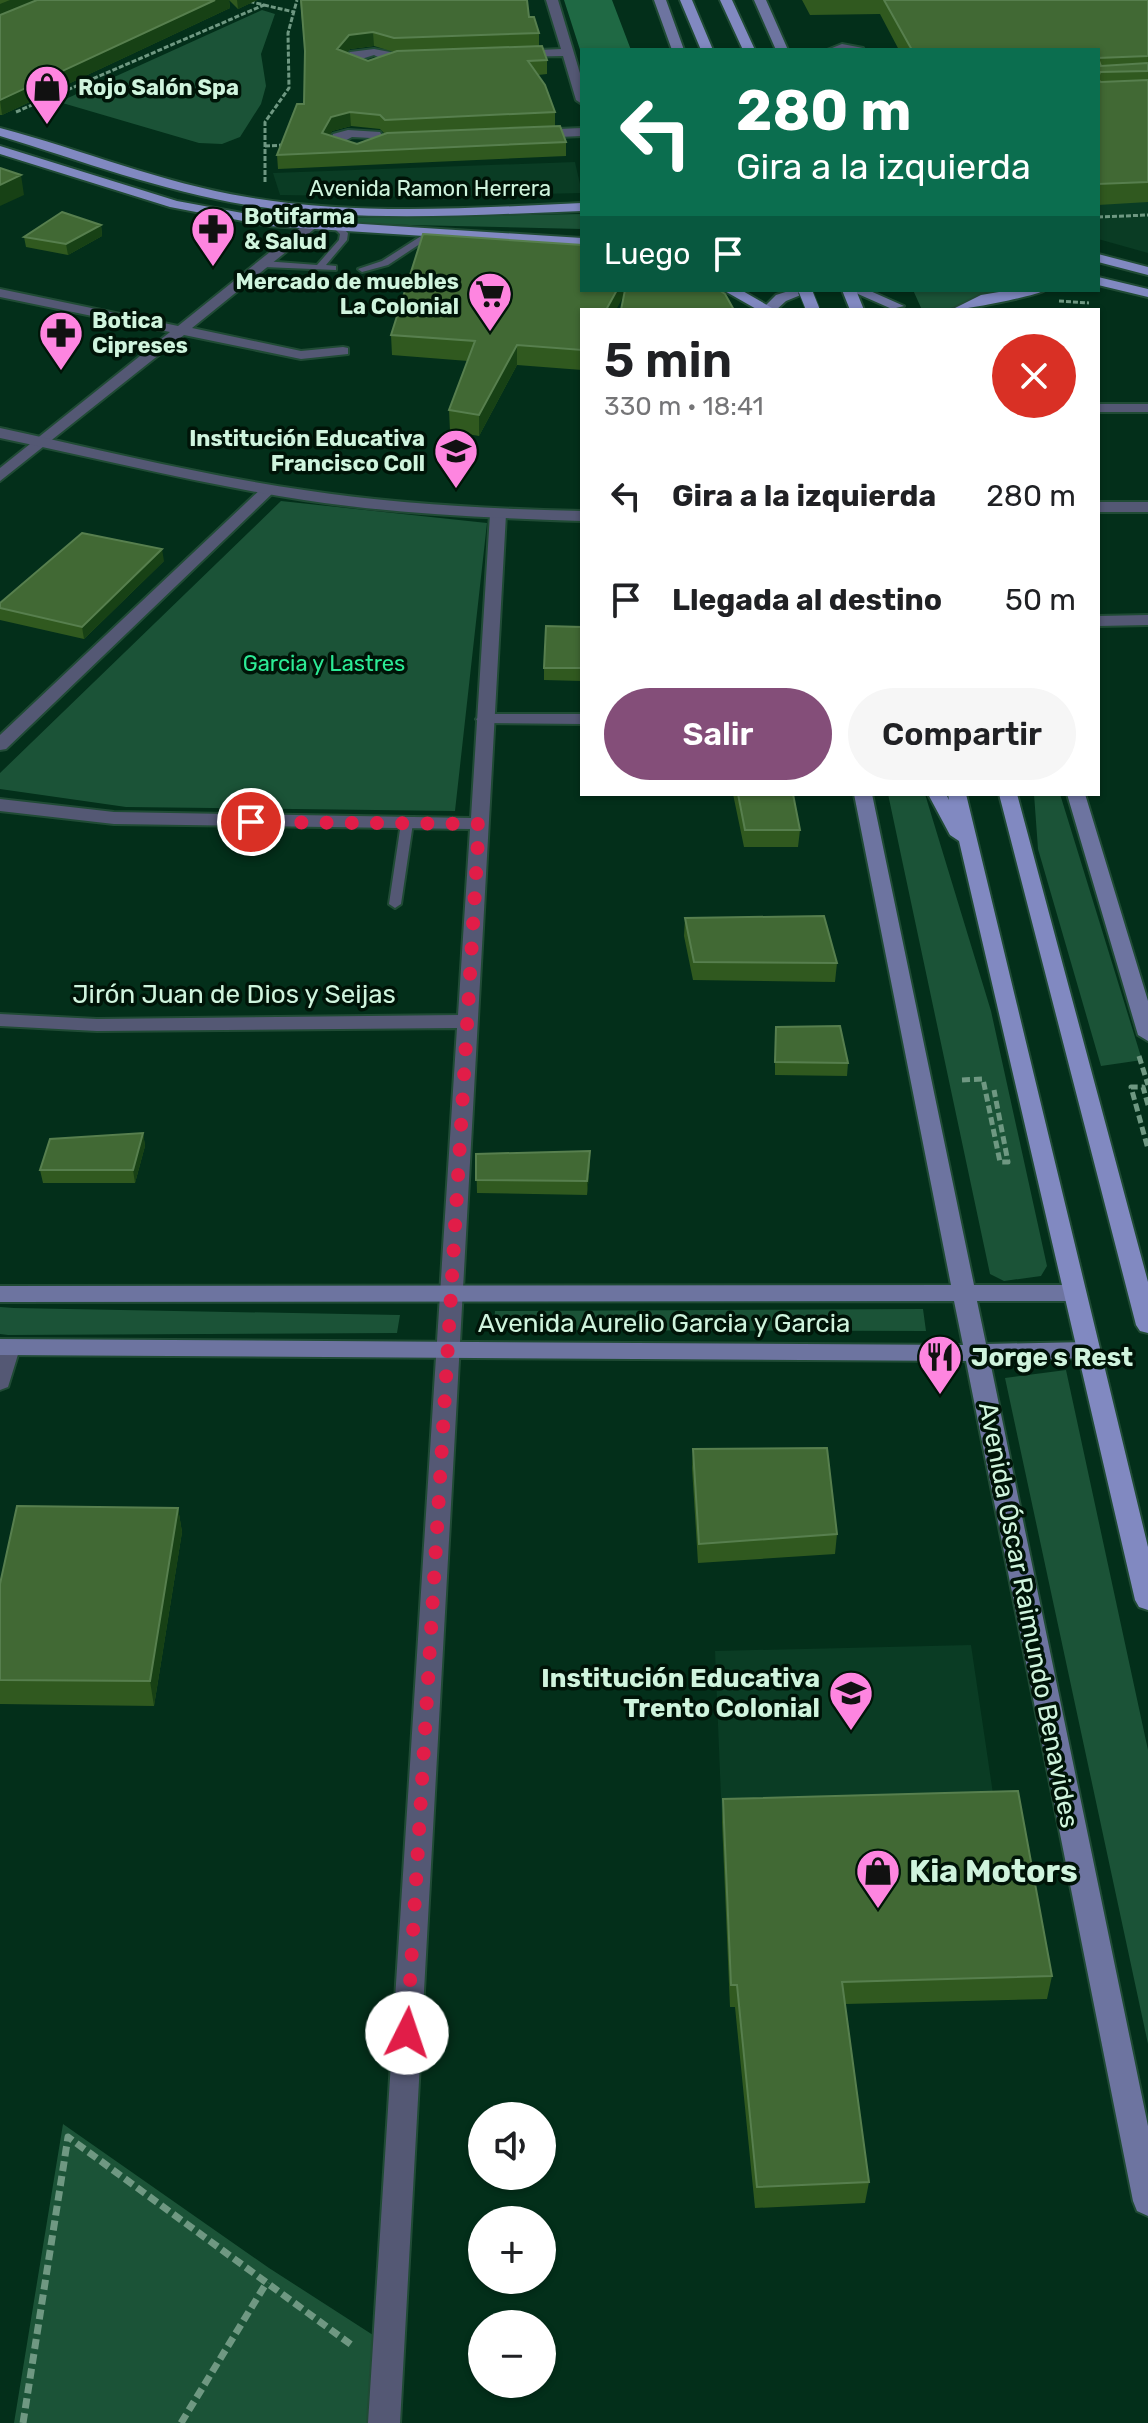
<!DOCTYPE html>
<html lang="es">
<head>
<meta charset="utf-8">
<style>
  :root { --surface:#fff; --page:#f6f6f6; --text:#202124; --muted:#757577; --accent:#844e79 }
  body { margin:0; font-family:Rubik,sans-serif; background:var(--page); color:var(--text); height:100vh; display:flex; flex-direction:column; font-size:30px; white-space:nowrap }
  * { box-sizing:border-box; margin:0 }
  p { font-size:26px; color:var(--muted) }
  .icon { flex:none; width:44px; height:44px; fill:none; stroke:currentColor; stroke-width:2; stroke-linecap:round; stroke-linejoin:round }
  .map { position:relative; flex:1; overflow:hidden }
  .panel { position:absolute; left:580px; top:308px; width:520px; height:488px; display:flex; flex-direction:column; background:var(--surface); border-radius:0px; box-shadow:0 2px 6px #0004 }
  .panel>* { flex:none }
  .banner { position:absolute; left:580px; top:48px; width:520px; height:244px; border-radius:0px; box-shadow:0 2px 6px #0004; background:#0b6e4f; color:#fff; overflow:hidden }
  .fabs { position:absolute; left:468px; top:2102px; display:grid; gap:16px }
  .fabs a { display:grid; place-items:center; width:88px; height:88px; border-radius:50%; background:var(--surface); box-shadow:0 2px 6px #0004; font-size:40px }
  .pin { position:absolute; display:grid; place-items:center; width:68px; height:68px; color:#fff; margin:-34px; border:4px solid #fff; border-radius:50%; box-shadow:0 2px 8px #0007 }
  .me { position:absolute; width:88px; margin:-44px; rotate:4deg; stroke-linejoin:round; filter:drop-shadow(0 0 6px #0008) }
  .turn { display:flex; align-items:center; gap:28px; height:168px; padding:0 24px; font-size:36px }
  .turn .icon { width:104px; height:104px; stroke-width:2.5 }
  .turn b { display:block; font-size:56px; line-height:68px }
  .then { display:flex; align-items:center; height:76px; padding:0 24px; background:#0003; gap:16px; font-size:30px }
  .round { display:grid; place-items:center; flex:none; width:84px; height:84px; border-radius:42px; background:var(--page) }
  .overview { display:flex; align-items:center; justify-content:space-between; height:136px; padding:0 24px }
  h1 { font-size:48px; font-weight:600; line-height:60px }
  .action { display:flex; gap:16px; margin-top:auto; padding:16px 24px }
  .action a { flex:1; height:92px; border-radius:48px; background:var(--accent); color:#fff; font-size:32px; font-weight:600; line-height:92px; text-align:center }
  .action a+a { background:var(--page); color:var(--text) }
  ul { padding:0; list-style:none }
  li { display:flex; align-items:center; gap:24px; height:104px; padding:0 24px }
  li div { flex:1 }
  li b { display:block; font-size:30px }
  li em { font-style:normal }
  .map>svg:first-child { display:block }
  .built { fill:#0a3c24 }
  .green { fill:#1b5337 }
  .forest { fill:#1f6944 }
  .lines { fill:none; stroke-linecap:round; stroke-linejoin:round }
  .service-casing { stroke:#204b35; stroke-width:4 }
  .pedestrian-casing { stroke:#204b35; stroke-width:4 }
  .minor-casing { stroke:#204b35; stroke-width:4 }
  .tertiary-casing { stroke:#204b35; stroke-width:4 }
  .secondary-casing { stroke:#204b35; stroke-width:4 }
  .primary-casing { stroke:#204b35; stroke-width:4 }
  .path-far2 { stroke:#6f9882; stroke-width:3; stroke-dasharray:5 2; stroke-linecap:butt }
  .path-far1 { stroke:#6f9882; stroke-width:5; stroke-dasharray:8 4; stroke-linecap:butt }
  .path { stroke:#6f9882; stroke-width:7; stroke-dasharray:10 5; stroke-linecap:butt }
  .service { fill:#545874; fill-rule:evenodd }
  .pedestrian { fill:#545874; fill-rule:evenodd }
  .minor { fill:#545874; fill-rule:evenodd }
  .tertiary { fill:#545874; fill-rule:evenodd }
  .secondary { fill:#6d74a0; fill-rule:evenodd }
  .primary { fill:#8189c1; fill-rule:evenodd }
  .primary-bridge-casing { stroke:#204b35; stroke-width:15; stroke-linecap:butt }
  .primary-bridge { stroke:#8189c1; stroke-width:13 }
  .wall { fill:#30591f; fill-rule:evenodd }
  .shaded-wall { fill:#174115 }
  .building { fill:#416934; stroke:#577f4e; stroke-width:2 }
  .route { stroke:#e11d48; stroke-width:14; stroke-dasharray:0 25.2 }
  .labels { text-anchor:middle; stroke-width:7; stroke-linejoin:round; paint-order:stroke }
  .far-poi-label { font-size:22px; font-weight:bold; fill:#cff4dd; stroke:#001408; text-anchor:start }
  .far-street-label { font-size:22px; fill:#cff4dd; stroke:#001408 }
  .far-park-label { font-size:22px; fill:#2ceb96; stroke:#001408 }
  .street-label { font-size:26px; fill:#cff4dd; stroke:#001408 }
  .poi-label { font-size:26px; font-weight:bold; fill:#cff4dd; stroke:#001408; text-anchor:start }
  .near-poi-label { font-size:32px; font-weight:bold; fill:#cff4dd; stroke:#001408; text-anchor:start }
</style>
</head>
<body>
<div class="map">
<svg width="1148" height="2423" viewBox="0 0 1148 2423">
  <rect width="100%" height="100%" fill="#032f1a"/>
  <path class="built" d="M1148 105V253L1098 239V107Z
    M575 162 582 193 414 197 280 195 273 173Z
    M971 1645 996 1814 722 1822 715 1651Z"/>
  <path class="green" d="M262 10 275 14 261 54 266 86 261 104 240 137 222 144 199 143 59 102Z
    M582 214V229L322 223 326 218Z
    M913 290H1004L946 310H922Z
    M281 501 487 523 455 811 126 807 0 789V773Z
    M888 794H925L991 1011 1047 1266 1041 1276 1004 1281 990 1274Z
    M1034 794H1060L1142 1060 1101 1066 1038 849Z
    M0 1307 14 1308 400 1315 397 1333 8 1335 0 1334Z
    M923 1309 926 1331 493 1330 495 1311Z
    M1066 1370 1148 1750V2044L1005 1378Z
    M63 2124 269 2268 373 2335 368 2423H14Z"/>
  <path class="forest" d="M564 0H612L631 50H582V56Z"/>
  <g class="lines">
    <g class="service-casing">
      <path id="service" d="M842 44 863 48 864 50H827Z
        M335 226H341L348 233 347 240 326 265 336 266V270L264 267 260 264 264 261 317 265 339 240 340 234 334 228Z
        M429 231 433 234 432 236 388 265 362 272 358 269 382 261Z
        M407 819 413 823 401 904 395 908 389 904 401 823Z"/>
    </g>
    <g class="pedestrian-casing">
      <path id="pedestrian" d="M485 714H582V724L479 723 476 719Z"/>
    </g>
    <g class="minor-casing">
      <path id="minor" d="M546 0H558L582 80V104L576 100 563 56 517 57 511 54 517 51 561 49Z
        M374 49 390 52 397 62 368 72 341 62 350 52ZM374 55 384 60 368 64 355 61Z
        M582 128V136L535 138 529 134 535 130Z
        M348 130 380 132 387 145 357 156 328 149 333 134ZM352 137 371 138 374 143 357 148 339 144Z
        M306 223 318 226 192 328 301 351 343 347 348 348V354L301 359 184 335 0 481V468L170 332 0 297V289L178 326Z
        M1098 404H1148V412H1098Z
        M263 487 276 490 6 749 0 750V735Z
        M1098 502H1148V512H1098Z
        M498 509 506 514 400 2423H368L457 1028 97 1031 0 1026V1014L97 1019 458 1015 470 829 114 824 0 811V799L114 812 471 818 490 514Z
        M1148 615V625L1098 626V616Z
        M8 1340 16 1342 20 1348 8 1387 0 1390V1342Z"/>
    </g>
    <g class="tertiary-casing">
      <path id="tertiary" d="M0 428C101 450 201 475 304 490 396 504 489 509 582 511V521C489 518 396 514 304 500 201 484 101 459 0 438Z"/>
    </g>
    <g class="secondary-casing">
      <path id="secondary" d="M654 0H666L684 50H672Z
        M754 0H766L788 50H776Z
        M792 290H813L786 301 776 310H761L776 295Z
        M849 290H868L904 306 892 309Z
        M854 794H872L974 1285H1073L1084 1293 1073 1301H977L986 1344 1087 1342 1095 1344 1099 1350 1095 1356 1087 1358 990 1361 1148 2126V2216L1137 2211 1133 2201 966 1361 0 1355V1339L963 1345 954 1301 0 1302V1286L951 1285Z
        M1067 794H1085L1148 1001V1041L1138 1035Z"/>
    </g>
    <g class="primary-casing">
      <path id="primary" d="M680 0H692L713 50H701Z
        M720 0H732L755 50H743Z
        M0 128C83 150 162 183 247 197 358 216 470 208 582 203V211C470 215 358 223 247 205 162 191 82 161 0 136Z
        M0 146 177 201 269 218 582 238V246L269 226 170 207 0 154Z
        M1098 254 1148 267V275L1098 262Z
        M1098 277 1148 289V297L1098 285Z
        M723 290H741L772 308 758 310Z
        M842 290H856L864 310H850Z
        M1011 290H1045C1037 296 964 310 951 310L981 295Z
        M928 794H946L949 800 948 794H966L1148 1547V1610L1139 1607 1135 1600 959 841 950 835Z
        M999 794H1017L1148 1282V1333L1140 1331 1136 1325Z"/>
    </g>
    <path class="path-far2" d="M264 5 294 12
      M16 112 264 5 244 0
      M265 146 286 145
      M265 182V122L289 88 288 33 297 0
      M1098 217 1148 215
      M1059 301 1089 303"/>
    <path class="path-far1" d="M1139 1056 1148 1085
      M962 1080 983 1079 1000 1162H1008L994 1090
      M1148 1105 1143 1087H1131L1148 1149"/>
    <path class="path" d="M23 2423 68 2137 353 2346
      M181 2423 267 2282"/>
    <use href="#service" class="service"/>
    <use href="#pedestrian" class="pedestrian"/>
    <use href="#minor" class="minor"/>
    <use href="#tertiary" class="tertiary"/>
    <use href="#secondary" class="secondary"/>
    <use href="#primary" class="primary"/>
    <g class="primary-bridge-casing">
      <path id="primary-bridge" d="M805 290 813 310"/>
    </g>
    <use href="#primary-bridge" class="primary-bridge"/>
  </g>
  <path class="wall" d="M0 0H257L238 9 229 0 230 8 2 115H0Z
    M300 0 529 17 539 33V46L547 60V74L538 75 555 112V126L566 142V156L278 169 277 155 304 104 305 53ZM374 46 394 52 368 61 347 52 350 49ZM351 126 380 129 385 134 357 144 330 135 332 131Z
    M802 0H1148V202L1098 205V50H899L880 14 810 15Z
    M101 225 102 236 68 255 26 247 24 237Z
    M423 234 624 295 582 310V370L517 365 479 436 450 431 449 410 468 361 392 355 391 335Z
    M164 561 84 639 0 620V603Z
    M582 627V681L544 680V668Z
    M733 794H793L800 830 798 847H744Z
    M685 918 837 963 835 982 693 980 684 936Z
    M775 1040 848 1063 847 1076 775 1075Z
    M143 1133 145 1146 135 1183H43L40 1170Z
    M476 1154 590 1164 587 1195 477 1193Z
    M693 1449 837 1534 835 1554 698 1563 692 1468Z
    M178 1508 182 1532 154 1706 0 1704V1584Z
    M723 1799 1052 1976 1047 1999 845 2004 869 2182 865 2203 755 2208 735 2007H730L722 1822Z"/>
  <path class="shaded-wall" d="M10 0H46L0 19V4Z
    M215 0H229L230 8 2 115 0 100Z
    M237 0H257L238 9Z
    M373 32 374 46 350 49 338 63 337 49 349 35Z
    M350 112 351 126 332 131 323 147 322 133 331 117Z
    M21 175 24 195 0 206V185Z
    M101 225 102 236 68 255 66 244Z
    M617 290H627L616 310H606Z
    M517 345V365L479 436V415Z
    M162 549 164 561 84 639 82 627Z
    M143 1133 145 1146 135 1183 133 1170Z
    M590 1151V1164L587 1195V1181Z
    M178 1508 182 1532 154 1706 150 1681Z"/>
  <path class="building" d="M37 0H215L0 100V15Z
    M301 0H527L529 17H534L539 33 394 38 373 32 349 35 337 49 368 61 397 51 542 46 547 60 528 61 545 85 555 112 385 120 380 115 350 112 331 117 322 133 357 144 387 133 560 126 566 142 277 155 297 104H304L305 51Z
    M884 0H1148V56L1098 58 1101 66 1148 63V71L1100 72 1098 78V50H912Z
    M1098 80 1101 82 1148 80V182L1098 184Z
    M0 168 21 175 0 185Z
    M62 212 101 225 66 244 24 237Z
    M423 234 582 245V290H617L606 310H582V350L517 345 479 415 449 410 475 341 391 335Z
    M625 290H719L725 294 734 310H621Z
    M82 533 162 549 82 627 0 608V603Z
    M546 626 582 627V668H544Z
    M738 794H793L800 830H745Z
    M824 916 837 963 694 962 685 918Z
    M840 1026 848 1063 775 1062 776 1027Z
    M143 1133 133 1170H40L50 1139Z
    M590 1151 587 1181 476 1180V1154Z
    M827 1448 837 1534 699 1544 693 1449Z
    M17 1506 178 1508 150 1681 0 1680V1584Z
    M1018 1791 1052 1976 842 1982 869 2182 757 2187 737 1985H731L723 1799Z"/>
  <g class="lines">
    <path class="route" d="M251 822 479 824 407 2033"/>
  </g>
  <defs>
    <g id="shop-pin" transform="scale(2.3)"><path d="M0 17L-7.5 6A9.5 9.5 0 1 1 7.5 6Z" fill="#fe85e0" stroke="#001408"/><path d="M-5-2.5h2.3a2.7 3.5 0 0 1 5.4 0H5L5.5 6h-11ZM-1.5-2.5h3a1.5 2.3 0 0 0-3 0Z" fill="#111"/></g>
    <g id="pharmacy-pin" transform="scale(2.3)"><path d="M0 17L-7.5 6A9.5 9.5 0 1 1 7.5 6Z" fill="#fe85e0" stroke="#001408"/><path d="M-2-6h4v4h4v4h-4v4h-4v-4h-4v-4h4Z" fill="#111"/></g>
    <g id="supermarket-pin" transform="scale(2.3)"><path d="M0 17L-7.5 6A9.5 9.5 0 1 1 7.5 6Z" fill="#fe85e0" stroke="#001408"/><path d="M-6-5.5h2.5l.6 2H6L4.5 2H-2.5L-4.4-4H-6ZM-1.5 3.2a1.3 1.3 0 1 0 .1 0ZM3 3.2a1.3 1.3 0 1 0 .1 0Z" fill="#111"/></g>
    <g id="school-pin" transform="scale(2.3)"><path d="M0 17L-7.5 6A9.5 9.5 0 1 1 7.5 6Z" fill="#fe85e0" stroke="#001408"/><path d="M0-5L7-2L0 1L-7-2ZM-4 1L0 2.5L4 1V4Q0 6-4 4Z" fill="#111"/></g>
    <g id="restaurant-pin" transform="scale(2.3)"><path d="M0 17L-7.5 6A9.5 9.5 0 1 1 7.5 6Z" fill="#fe85e0" stroke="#001408"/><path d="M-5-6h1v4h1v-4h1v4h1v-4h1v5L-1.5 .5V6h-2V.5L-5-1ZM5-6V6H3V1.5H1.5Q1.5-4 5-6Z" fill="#111"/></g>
  </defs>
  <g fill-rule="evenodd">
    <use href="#shop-pin" x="47" y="87"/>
    <use href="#pharmacy-pin" x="213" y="229"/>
    <use href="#supermarket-pin" x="490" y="294"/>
    <use href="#pharmacy-pin" x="61" y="333"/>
    <use href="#school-pin" x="456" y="451"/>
    <use href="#restaurant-pin" x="940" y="1357"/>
    <use href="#school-pin" x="851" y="1693"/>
    <use href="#shop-pin" x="878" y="1871"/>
  </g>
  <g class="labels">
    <g class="far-poi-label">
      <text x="78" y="95">Rojo Salón Spa</text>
      <text x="244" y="224">Botifarma<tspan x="244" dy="25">&amp; Salud</tspan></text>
      <text x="459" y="289" text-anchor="end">Mercado de muebles<tspan x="459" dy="25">La Colonial</tspan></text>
      <text x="92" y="328">Botica<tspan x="92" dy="25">Cipreses</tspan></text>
      <text x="425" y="446" text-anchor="end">Institución Educativa<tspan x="425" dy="25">Francisco Coll</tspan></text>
    </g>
    <g class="far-street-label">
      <text x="430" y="196">Avenida Ramon Herrera</text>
    </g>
    <g class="far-park-label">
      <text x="324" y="671">Garcia y Lastres</text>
    </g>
    <g class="street-label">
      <text x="234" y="1003">Jirón Juan de Dios y Seijas</text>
      <text x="664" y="1332">Avenida Aurelio Garcia y Garcia</text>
      <text transform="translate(1029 1615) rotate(79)" y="9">Avenida Óscar Raimundo Benavides</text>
    </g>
    <g class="poi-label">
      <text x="971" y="1366">Jorge s Rest</text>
      <text x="820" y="1687" text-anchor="end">Institución Educativa<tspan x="820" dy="30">Trento Colonial</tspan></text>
    </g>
    <g class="near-poi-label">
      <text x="909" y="1882">Kia Motors</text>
    </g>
  </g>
</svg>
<div class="fabs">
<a><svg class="icon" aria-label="sound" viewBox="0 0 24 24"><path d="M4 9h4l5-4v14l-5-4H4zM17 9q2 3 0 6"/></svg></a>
<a>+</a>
<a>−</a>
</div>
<div class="pin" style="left:251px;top:822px;background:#d93025"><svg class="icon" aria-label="arrive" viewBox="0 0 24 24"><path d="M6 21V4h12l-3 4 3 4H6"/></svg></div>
<svg class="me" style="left:407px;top:2033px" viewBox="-20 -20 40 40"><circle r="19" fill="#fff"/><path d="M0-13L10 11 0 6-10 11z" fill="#e11d48"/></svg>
<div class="banner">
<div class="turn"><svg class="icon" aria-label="left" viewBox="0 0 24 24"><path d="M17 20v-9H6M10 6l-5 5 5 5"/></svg><div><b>280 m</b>Gira a la izquierda</div></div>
<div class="then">Luego<svg class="icon" aria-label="arrive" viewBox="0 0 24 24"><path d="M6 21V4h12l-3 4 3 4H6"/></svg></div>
</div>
<section class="panel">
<div class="overview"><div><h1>5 min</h1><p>330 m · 18:41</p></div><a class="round" style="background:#d93025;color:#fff"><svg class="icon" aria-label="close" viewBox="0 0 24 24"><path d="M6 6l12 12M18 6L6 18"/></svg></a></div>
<ul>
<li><svg class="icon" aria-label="left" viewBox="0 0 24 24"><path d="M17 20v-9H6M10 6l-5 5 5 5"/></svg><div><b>Gira a la izquierda</b></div><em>280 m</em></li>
<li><svg class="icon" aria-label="arrive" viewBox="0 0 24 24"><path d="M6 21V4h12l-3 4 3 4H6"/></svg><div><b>Llegada al destino</b></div><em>50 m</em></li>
</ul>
<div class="action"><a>Salir</a><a>Compartir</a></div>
</section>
</div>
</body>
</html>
